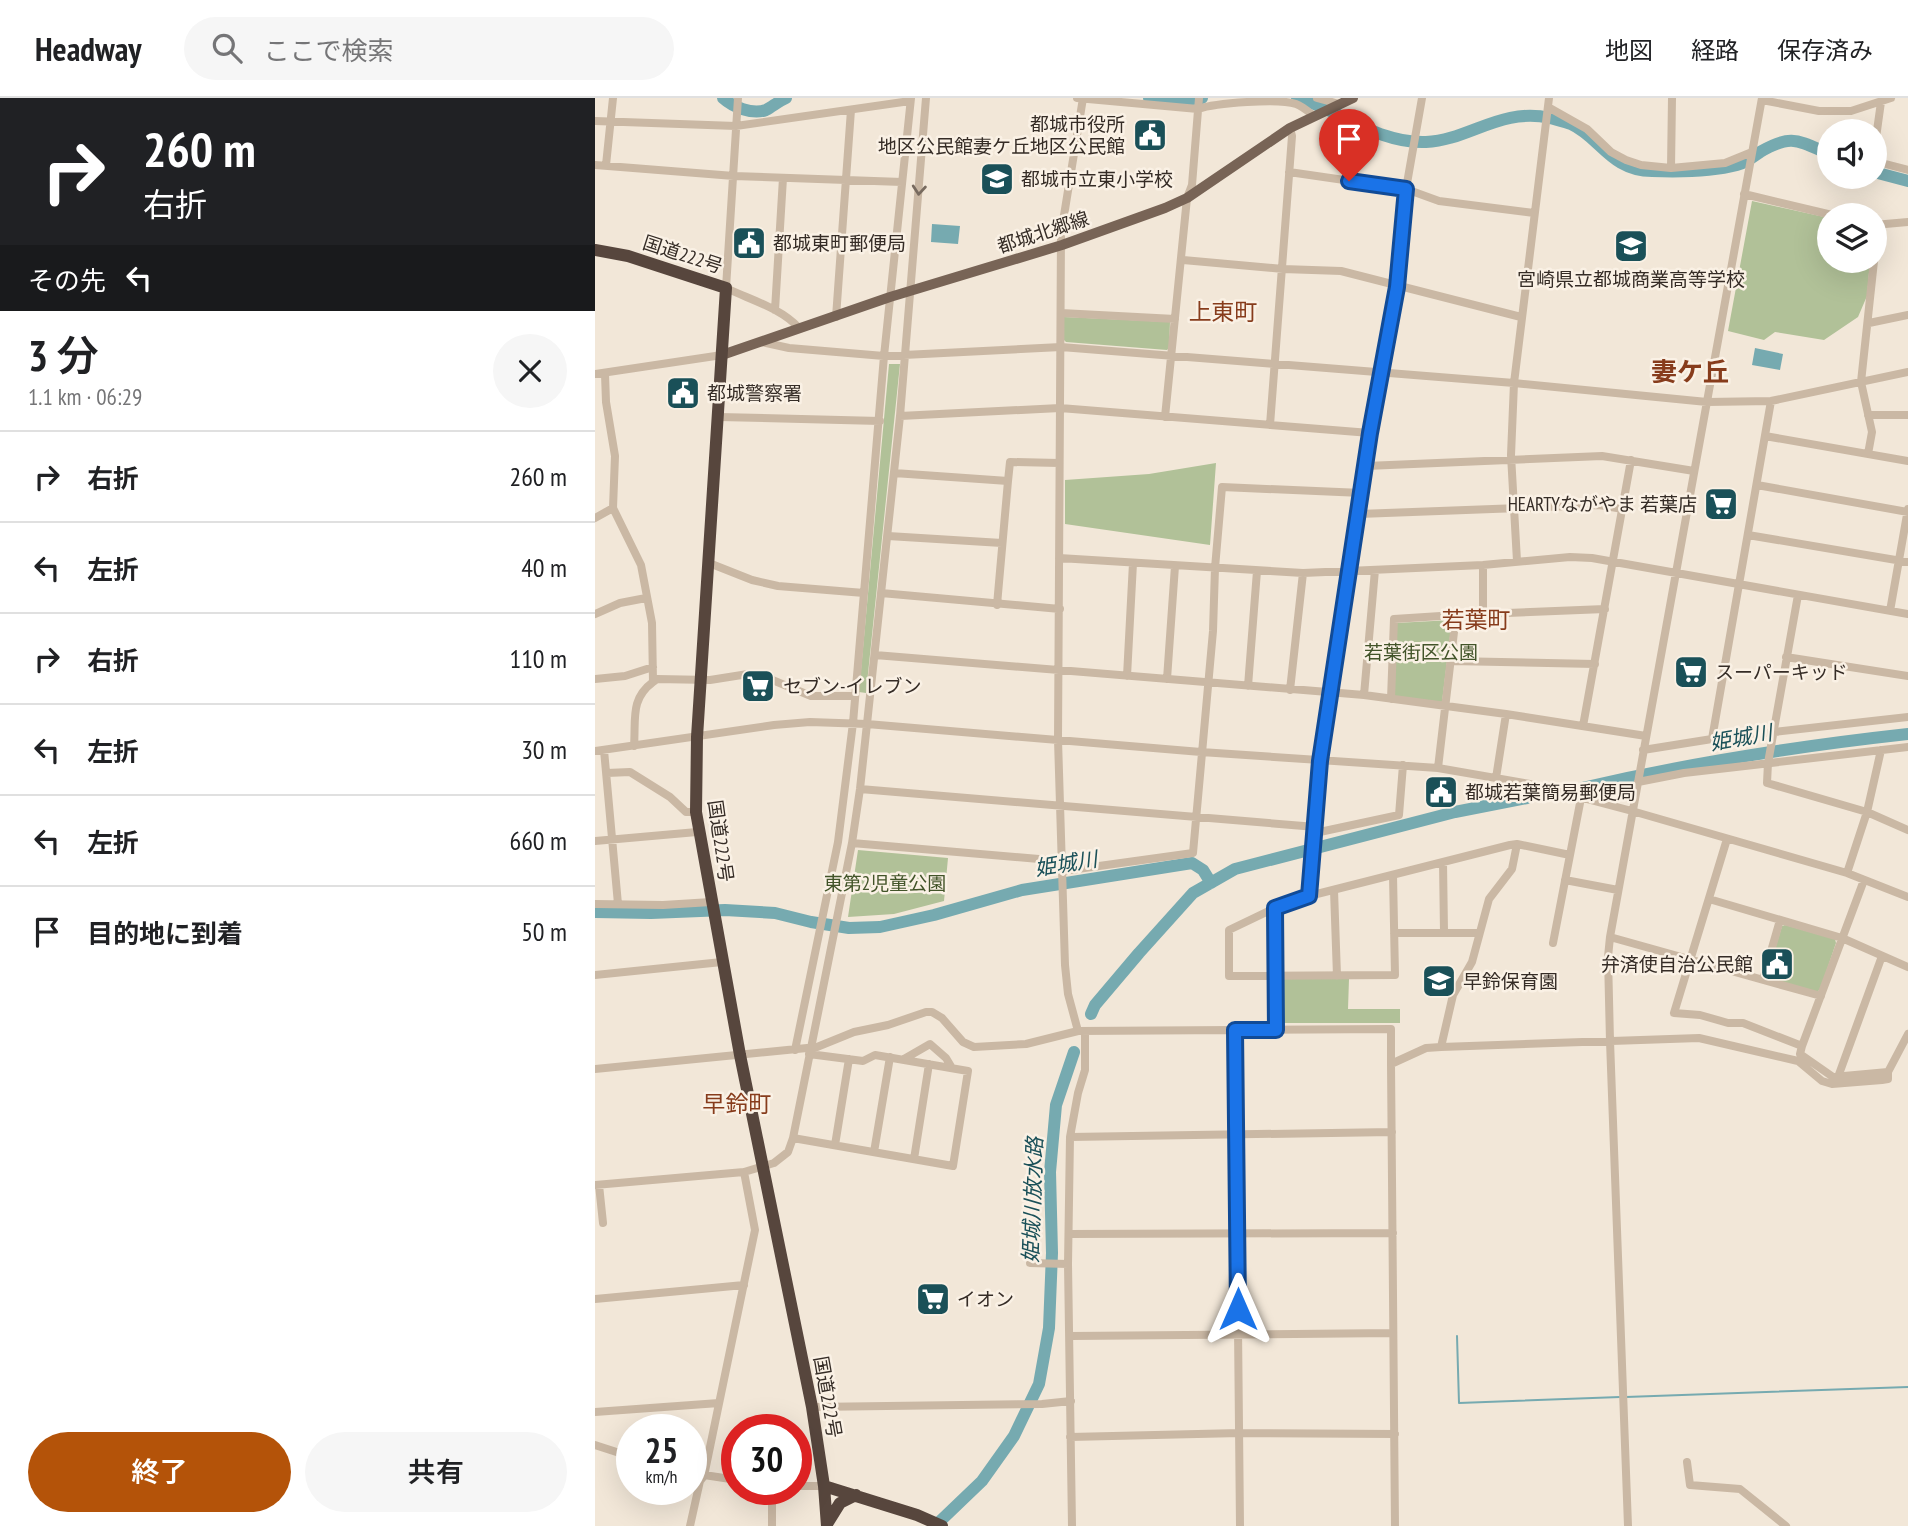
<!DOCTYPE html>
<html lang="ja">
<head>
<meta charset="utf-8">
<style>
  :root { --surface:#fff; --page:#f6f6f6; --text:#202124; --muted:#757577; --line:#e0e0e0; --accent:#b45309 }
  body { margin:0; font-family:"PT Sans Narrow","Noto Sans JP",sans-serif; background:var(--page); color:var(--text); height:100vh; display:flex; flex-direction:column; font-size:26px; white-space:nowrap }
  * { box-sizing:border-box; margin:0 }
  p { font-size:23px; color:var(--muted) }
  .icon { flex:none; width:38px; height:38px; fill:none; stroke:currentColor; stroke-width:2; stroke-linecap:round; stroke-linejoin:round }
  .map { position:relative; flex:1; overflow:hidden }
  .drawer { display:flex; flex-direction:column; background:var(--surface); width:595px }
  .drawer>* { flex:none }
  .top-card { background:#202124; color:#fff; overflow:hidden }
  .tools { position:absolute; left:1222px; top:21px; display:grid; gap:14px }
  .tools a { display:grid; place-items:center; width:70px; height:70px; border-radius:50%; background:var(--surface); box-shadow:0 7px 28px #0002; font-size:35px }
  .speed { position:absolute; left:21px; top:1316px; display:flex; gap:14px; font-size:35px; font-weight:700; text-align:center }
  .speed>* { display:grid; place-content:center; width:91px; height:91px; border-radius:50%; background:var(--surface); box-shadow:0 7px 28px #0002; line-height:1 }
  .speed small { font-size:18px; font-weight:400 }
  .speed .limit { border:10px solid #d22; background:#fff; color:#111 }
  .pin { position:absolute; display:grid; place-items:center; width:60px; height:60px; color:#fff; margin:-72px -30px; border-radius:50% 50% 50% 0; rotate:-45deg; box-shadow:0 0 7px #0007 }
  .pin .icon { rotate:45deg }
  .me { position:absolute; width:77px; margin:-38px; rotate:0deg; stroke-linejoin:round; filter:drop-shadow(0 0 5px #0008) }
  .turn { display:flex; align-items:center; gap:24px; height:147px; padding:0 28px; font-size:32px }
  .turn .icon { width:91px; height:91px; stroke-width:2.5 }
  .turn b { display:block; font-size:49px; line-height:60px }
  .then { display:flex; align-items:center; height:66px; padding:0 28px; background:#0003; gap:14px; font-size:26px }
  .round { display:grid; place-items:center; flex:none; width:74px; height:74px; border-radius:37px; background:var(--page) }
  .headline { display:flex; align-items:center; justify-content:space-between; height:119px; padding:0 28px }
  h1 { font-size:42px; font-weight:600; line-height:52px }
  .primary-button { display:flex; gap:14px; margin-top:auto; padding:14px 28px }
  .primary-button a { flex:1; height:80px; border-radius:42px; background:var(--accent); color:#fff; font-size:28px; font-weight:600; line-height:80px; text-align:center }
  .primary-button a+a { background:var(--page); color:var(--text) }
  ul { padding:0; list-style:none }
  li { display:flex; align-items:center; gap:21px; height:91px; padding:0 28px; border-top:2px solid var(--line) }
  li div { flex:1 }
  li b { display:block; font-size:26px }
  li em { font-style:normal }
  header { display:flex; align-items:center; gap:42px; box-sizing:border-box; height:98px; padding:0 35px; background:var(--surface); border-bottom:2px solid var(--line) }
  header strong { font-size:33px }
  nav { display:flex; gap:38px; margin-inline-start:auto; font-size:24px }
  .search { width:490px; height:63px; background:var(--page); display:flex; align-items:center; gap:18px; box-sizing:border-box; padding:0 24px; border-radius:38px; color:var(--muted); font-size:26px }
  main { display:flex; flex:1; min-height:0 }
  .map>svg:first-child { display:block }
  .green { fill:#b1c198 }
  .water { fill:#76aab0 }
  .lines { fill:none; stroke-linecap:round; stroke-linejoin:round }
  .stream { stroke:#76aab0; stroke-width:2 }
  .river { stroke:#76aab0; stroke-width:12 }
  .minor { stroke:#cab8a4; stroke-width:8 }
  .major { stroke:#786456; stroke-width:10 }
  .highway { stroke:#57463d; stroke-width:12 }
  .oneway { stroke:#786b5f }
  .route-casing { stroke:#114b97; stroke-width:18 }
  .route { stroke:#1a73e8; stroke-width:12 }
  .labels { text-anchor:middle; stroke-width:5; stroke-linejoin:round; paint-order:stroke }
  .poi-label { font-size:19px; fill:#352c26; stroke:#faf1e5; text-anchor:start }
  .street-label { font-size:19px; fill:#352c26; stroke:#faf1e5 }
  .park-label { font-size:19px; fill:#425429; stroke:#faf1e5 }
  .water-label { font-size:21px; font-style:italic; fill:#1a5058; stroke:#faf1e5 }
  .quarter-label { font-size:23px; fill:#873c1c; stroke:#faf1e5 }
  .district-label { font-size:26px; font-weight:bold; fill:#873c1c; stroke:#faf1e5 }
</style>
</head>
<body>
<header>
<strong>Headway</strong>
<div class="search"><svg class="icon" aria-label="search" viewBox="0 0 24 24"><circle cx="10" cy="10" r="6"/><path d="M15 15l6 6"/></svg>ここで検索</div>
<nav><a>地図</a><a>経路</a><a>保存済み</a></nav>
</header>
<main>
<section class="drawer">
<div class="top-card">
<div class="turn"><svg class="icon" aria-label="right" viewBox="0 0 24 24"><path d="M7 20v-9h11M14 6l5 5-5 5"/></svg><div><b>260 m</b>右折</div></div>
<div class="then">その先<svg class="icon" aria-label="left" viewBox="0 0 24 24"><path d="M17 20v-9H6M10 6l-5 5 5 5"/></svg></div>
</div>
<div class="headline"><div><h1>3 分</h1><p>1.1 km · 06:29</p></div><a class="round"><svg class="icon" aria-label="close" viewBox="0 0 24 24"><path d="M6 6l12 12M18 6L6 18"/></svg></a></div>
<ul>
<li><svg class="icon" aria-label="right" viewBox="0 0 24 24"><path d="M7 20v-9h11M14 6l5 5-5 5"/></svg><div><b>右折</b></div><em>260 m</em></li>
<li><svg class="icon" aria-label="left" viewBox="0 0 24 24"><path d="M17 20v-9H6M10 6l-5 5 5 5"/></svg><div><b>左折</b></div><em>40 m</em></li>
<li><svg class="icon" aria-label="right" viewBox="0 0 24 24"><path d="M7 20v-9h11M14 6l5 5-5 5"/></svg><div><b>右折</b></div><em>110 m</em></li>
<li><svg class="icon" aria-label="left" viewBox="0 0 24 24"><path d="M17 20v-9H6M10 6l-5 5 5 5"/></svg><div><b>左折</b></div><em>30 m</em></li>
<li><svg class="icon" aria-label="left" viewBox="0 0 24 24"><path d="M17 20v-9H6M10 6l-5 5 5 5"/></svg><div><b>左折</b></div><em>660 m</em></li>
<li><svg class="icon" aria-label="arrive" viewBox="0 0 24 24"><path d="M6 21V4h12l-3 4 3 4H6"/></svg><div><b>目的地に到着</b></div><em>50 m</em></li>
</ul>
<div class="primary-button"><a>終了</a><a>共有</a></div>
</section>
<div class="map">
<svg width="1313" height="1428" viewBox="0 0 1313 1428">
  <rect width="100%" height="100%" fill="#f2e7d8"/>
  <path class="green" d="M1157 103 1234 120V163H1275L1272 198 1263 219 1229 242 1180 234 1169 242 1133 233Z
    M469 219 575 224 574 250 572 252 471 244 469 242Z
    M294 266H305L271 595 264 594Z
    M621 365 615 447 470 426V382L554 376Z
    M857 522 847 604 798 598 801 525Z
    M263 752 353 760 349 803 299 816 253 819Z
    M1190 827 1240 841 1241 845 1225 892 1221 894 1184 883 1192 856 1180 851 1187 828Z
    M689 881H754L753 911H805V925H689Z"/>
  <path class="water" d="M337 126 365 128 363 146 336 144Z
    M1160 250 1188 256 1185 272 1157 267Z"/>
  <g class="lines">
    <path class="stream" d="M862 1238 864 1305 1025 1299
      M1031 1299 1313 1289"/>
    <path class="river" d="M128 0C138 9 157 17 171 12 177 9 184 3 191 0
      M554 0 578 3 607 0
      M702 0C746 12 783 46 831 44 874 42 906 9 955 20 962 22 970 24 976 26 1005 39 1016 73 1057 73 1084 74 1115 74 1142 67 1150 65 1158 59 1165 54 1196 36 1202 42 1234 56
      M1279 74 1313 83
      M987 690C1095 665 1204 648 1313 636
      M0 814 56 815 130 812 180 815 216 824 254 830 285 829 339 817 427 792 597 765 608 772 616 785
      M496 916 500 907 544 855 598 795 640 771 860 714 932 700
      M340 1428 387 1383 419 1338 444 1286 454 1230 457 1155 455 1074 461 1007 479 954"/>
    <path class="minor" d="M143 0 131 190C156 202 186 210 204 230
      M482 0 603 11C620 5 684 0 701 6 707 8 714 14 719 18
      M722 0 744 6
      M1167 2 1224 13H1256L1296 0
      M953 9 992 31 1016 54 1031 62 1046 67 1076 70 1077 0
      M0 23 141 28 315 3
      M1279 54 1286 4
      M1279 63 1313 72
      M0 67 139 78 307 84
      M11 67 18 0
      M1076 70 1130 65 1157 54
      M694 74 811 91 844 103 939 115
      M1149 96 1237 117
      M1279 127 1313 124
      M1279 160 1282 127
      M588 162 688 171 746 173 926 219
      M180 212 188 80
      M466 215 580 221
      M241 219 256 12
      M1274 225 1313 217
      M166 244 194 250 289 258 466 249 919 285 1112 304 1176 303 1313 274
      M0 276 127 257
      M10 276 11 304 20 358 18 410 46 467 57 525 58 584 62 581 115 582 153 576 175 581 216 598H260
      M1273 317H1313
      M305 318 465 310 775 335
      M124 319 285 323
      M570 319 592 100 597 87 604 0
      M675 327 697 38 695 30
      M1170 338 1313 363
      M1273 356 1277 334 1266 284 1279 163
      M771 368 1007 358 1099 373
      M299 375 413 383 415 364 464 365
      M1162 387 1313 414
      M764 416 1004 407 1028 411
      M0 420 18 410
      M1153 437 1313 464
      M293 438 407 445
      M464 460 708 475 888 467 975 459 997 460 1313 516
      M922 463 916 357 919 285 954 0
      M114 465 157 482 183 488 269 495
      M888 467V516
      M286 495 465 511
      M1203 497 1173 665 1172 685 1272 714 1313 732
      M402 507 413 383
      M1295 513 1313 411
      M0 516 25 505 51 500
      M280 557 769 597 911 616 1051 638
      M1191 559 1313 578
      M856 563 1000 566
      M532 578 538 465
      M0 581 30 578 58 569
      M572 581 580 468
      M653 588 662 473
      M695 592 708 475
      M769 597 780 472
      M796 601 799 521 861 517
      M988 628 1036 362
      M1117 641 1176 303
      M39 648C41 621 35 601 58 584
      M9 652 23 806
      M1048 652 1117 641 1313 619
      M0 653 179 627 215 624 272 626 606 654 843 670 935 686 1037 713 1252 775 1313 799
      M843 670 861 517 1010 511
      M12 675 35 674 75 699 91 714H101
      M901 680 911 616
      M1043 684 1089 675 1313 649
      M265 691 721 729
      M720 735 804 717 808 667
      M1132 741 1079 915 1105 917 1133 925H1148L1207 948 1205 956 1238 979 1293 974 1313 936
      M0 743 102 734
      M257 745 467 763
      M848 764 849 834
      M468 773 598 755 618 533 620 470 627 389 767 395
      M1252 775 1272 714 1286 652
      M798 777 800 877 634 878V832L680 810 714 798 915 747 922 746 975 757 986 700
      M970 782 1023 792
      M739 792 742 878
      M714 798 725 663 775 335 801 189 811 91 827 0
      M1114 801 1247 840 1313 869
      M0 806 68 807 116 804
      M680 810 681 932
      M799 835H884
      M1015 839 1226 898
      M958 845 975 757
      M0 877 127 864
      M1168 881 1185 822
      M640 932 645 1428
      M483 933 473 896 470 867 463 642 466 136 488 0
      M1207 948 1269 782
      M846 949 858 897 877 864 894 801 917 771 922 746
      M200 952 243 744 258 625 289 258 316 0
      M309 961 335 946 351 960 357 970
      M0 971 222 949 259 934 293 927 331 914H337L347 920 368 944 379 949 431 946 483 933 796 931V966
      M1243 979 1287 858
      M475 1039 797 1034
      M198 1040 358 1068 373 973 280 957 268 963 214 956
      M240 1047 254 961
      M279 1054 295 959
      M319 1061 334 966
      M0 1087 149 1074 179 1065 193 1054 198 1040 257 745 265 691 305 318 331 0
      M4 1087 8 1125
      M474 1136 798 1135
      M435 1165 473 1166
      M0 1201 149 1187
      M476 1238 798 1235
      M217 1309 447 1306 476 1303
      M0 1314 124 1305
      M475 1339 645 1335 800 1336
      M0 1347 37 1359
      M1092 1364 1095 1387 1145 1391 1191 1428
      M96 1375 142 1382
      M201 1388H229
      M177 1391V1428
      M95 1428 105 1383 109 1378 160 1132 149 1074
      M477 1428 473 1166 475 1039 483 995 490 972V934
      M800 1428 796 966 831 950 846 949 1104 940 1203 963 1227 983 1237 986 1287 982 1293 981V974
      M1033 1428 1015 943 1013 859 1015 839 1167 0"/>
    <path class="major" d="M127 257 295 199 467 147 570 110 592 100 695 30 758 0"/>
    <path class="highway" d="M0 152 33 158 131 190 102 639 101 714 145 957 217 1309 229 1388 232 1428
      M229 1388 322 1417 347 1428
      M232 1426 245 1405 261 1397"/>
  </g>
  <defs><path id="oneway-chevron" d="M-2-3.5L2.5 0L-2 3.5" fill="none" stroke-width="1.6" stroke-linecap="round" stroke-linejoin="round" transform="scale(1.75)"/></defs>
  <use class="oneway" href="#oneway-chevron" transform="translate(324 92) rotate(95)"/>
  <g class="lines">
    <g class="route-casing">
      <path id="route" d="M643 1211 640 932H681L680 810 714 798 725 663 775 335 802 189 811 91 754 83"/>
    </g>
    <use href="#route" class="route"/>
  </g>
  <defs>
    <g id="civic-square" transform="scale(1.75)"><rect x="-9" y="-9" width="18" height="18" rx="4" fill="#1a5058" stroke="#faf1e5"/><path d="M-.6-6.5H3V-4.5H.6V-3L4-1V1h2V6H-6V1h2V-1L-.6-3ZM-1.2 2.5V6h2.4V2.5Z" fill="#fff"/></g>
    <g id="school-square" transform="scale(1.75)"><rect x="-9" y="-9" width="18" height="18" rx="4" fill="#1a5058" stroke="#faf1e5"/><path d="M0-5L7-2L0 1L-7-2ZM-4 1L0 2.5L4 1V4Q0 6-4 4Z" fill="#fff"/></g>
    <g id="supermarket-square" transform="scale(1.75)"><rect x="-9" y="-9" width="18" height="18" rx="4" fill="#1a5058" stroke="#faf1e5"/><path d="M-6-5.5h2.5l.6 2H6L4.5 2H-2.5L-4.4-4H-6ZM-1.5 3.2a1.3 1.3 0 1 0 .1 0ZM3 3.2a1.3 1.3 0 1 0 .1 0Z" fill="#fff"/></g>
  </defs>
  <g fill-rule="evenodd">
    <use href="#civic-square" x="555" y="37"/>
    <use href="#school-square" x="402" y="81"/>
    <use href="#civic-square" x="154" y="145"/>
    <use href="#school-square" x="1036" y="148"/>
    <use href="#civic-square" x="88" y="295"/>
    <use href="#supermarket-square" x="1126" y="406"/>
    <use href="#supermarket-square" x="1096" y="574"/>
    <use href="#supermarket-square" x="163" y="588"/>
    <use href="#civic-square" x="846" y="694"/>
    <use href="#civic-square" x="1182" y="866"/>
    <use href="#school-square" x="844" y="883"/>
    <use href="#supermarket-square" x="338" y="1201"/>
  </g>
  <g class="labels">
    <g class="poi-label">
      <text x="530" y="33" text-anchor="end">都城市役所<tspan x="530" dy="22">地区公民館妻ケ丘地区公民館</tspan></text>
      <text x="426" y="88">都城市立東小学校</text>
      <text x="178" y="152">都城東町郵便局</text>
      <text x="1036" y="188" text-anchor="middle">宮崎県立都城商業高等学校</text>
      <text x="112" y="302">都城警察署</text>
      <text x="1102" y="413" text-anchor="end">HEARTYながやま 若葉店</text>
      <text x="1120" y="581">スーパーキッド</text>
      <text x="188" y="595">セブン-イレブン</text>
      <text x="870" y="701">都城若葉簡易郵便局</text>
      <text x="1158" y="873" text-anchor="end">弁済使自治公民館</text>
      <text x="868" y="890">早鈴保育園</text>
      <text x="362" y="1208">イオン</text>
    </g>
    <g class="street-label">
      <text transform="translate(448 134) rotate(-18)" y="7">都城北郷線</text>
      <text transform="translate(88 156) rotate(18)" y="7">国道222号</text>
      <text transform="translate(126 743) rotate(82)" y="7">国道222号</text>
      <text transform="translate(233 1299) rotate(80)" y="7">国道222号</text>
    </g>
    <g class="park-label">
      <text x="826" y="561">若葉街区公園</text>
      <text x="290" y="792">東第2児童公園</text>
    </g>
    <g class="water-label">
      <text transform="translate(1146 640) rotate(-10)" y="7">姫城川</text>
      <text transform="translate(471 766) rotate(-9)" y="7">姫城川</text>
      <text transform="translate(438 1102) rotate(-88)" y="7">姫城川放水路</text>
    </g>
    <g class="quarter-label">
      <text x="628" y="222">上東町</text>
      <text x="881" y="530">若葉町</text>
      <text x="142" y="1014">早鈴町</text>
    </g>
    <g class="district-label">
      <text x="1095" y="283">妻ケ丘</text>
    </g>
  </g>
</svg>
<div class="tools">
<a><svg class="icon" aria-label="sound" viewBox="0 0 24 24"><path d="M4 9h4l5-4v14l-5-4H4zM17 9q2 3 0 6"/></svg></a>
<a><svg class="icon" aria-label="layers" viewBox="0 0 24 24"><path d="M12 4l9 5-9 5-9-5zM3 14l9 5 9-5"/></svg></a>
</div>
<div class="speed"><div>25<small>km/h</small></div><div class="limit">30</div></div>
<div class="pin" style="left:754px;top:83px;background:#d93025"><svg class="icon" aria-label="arrive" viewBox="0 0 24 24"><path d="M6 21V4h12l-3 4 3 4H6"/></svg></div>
<svg class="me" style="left:643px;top:1211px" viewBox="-20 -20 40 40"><path d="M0-17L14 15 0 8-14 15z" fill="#1a73e8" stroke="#fff" stroke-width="4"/></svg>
</div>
</main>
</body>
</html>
